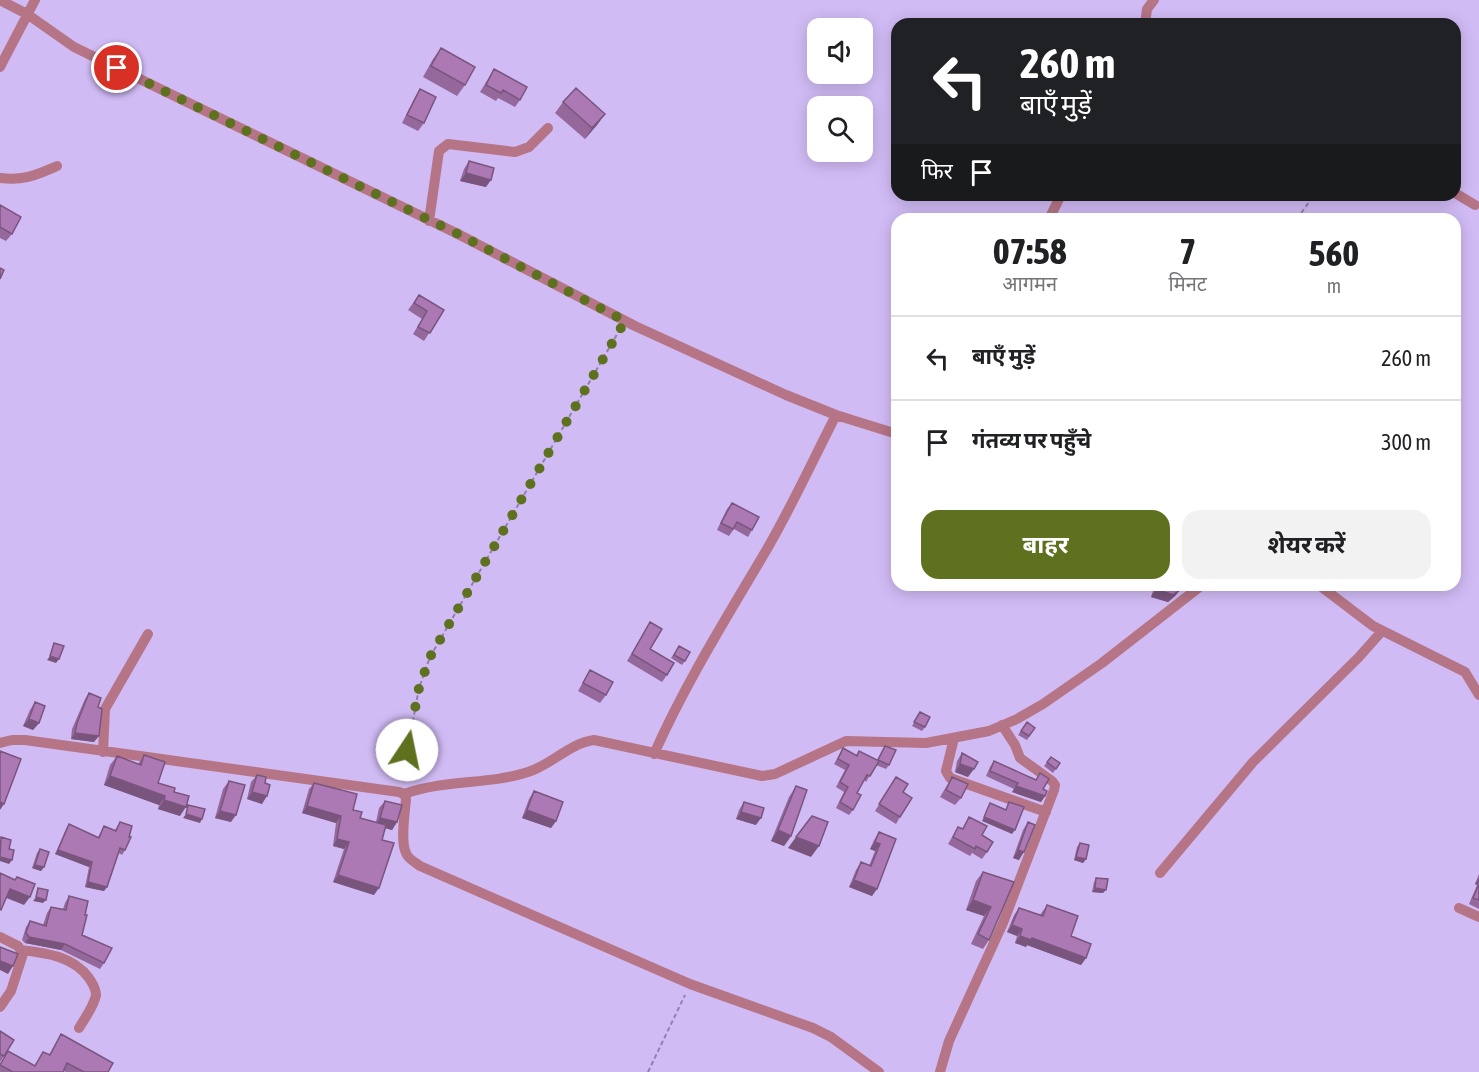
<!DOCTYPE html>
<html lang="hi">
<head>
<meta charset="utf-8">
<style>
  :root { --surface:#fff; --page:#f2f2f2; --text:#202124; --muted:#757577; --line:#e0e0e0; --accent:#5d711f }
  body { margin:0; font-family:"Asap Condensed","Noto Sans Devanagari",sans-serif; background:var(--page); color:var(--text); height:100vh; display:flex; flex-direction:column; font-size:22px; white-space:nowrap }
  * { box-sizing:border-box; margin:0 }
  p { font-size:20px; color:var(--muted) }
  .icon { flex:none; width:33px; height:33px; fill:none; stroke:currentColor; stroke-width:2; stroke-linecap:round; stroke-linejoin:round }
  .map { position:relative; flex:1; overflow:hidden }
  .panel { position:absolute; left:891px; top:213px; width:570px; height:378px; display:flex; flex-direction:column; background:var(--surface); border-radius:18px; box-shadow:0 3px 15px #0003 }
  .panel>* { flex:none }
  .top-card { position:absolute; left:891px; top:18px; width:570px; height:183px; border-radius:18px; box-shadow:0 3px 15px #0003; background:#202124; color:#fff; overflow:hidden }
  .buttons { position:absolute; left:807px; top:18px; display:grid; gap:12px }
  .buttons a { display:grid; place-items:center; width:66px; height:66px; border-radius:12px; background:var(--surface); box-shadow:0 3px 15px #0003; font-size:30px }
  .pin { position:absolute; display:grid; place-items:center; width:51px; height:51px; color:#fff; margin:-26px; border:3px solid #fff; border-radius:50%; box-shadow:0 2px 6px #0007 }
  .me { position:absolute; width:66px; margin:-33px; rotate:11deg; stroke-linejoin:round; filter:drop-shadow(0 0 4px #0008) }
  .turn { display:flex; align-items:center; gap:21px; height:126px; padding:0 30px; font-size:27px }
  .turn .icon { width:78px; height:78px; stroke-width:2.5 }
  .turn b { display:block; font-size:42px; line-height:51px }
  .then { display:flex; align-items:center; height:57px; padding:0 30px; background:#0003; gap:12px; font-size:22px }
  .eta { display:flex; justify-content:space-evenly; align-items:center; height:102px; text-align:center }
  .eta b { font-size:36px; font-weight:700; line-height:42px }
  .action { display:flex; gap:12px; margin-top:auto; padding:12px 30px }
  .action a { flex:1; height:69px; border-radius:18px; background:var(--accent); color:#fff; font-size:24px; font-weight:700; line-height:69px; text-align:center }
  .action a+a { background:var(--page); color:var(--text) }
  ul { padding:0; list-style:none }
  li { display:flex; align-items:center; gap:18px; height:84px; padding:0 30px; border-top:2px solid var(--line) }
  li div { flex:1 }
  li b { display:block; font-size:22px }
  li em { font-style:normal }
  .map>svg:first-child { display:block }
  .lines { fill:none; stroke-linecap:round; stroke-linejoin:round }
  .path { stroke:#927fae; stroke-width:2; stroke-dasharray:4.5 3; stroke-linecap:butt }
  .street { stroke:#b57586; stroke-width:10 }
  .wall { fill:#95689b }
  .shaded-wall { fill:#79557e }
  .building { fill:#ad79b4; stroke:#79557e; stroke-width:1.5 }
  .route { stroke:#5d711f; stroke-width:10; stroke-dasharray:0 18 }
</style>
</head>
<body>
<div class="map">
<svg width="1479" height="1072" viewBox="0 0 1479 1072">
  <rect width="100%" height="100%" fill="#d1bbf5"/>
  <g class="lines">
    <path class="path" d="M1297 219 1314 195
      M402 781 419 688 430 657 619 331
      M648 1072 685 995"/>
    <path class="street" d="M0 0 27 14 74 47 458 234 635 326 786 395 836 415 897 434
      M1145 24 1147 9 1154 0
      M0 67 35 0
      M0 178C24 181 36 175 57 166
      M1455 193 1475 205
      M1049 219 1061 195
      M429 221 439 151 448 144 515 152 529 147 548 128
      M1319 585 1373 626 1465 672 1479 695
      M954 738 946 771 950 778 1046 812
      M0 743 12 740H25L399 792 404 794 406 799C405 813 400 841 406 853 408 859 415 862 420 866L690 984 813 1028 831 1037 879 1072
      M103 752 105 709 148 634
      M654 754C686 682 727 617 767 549 792 506 813 460 836 415
      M404 794C445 779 489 785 528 772 551 765 570 743 594 740L762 776 775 774 846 741 926 743 989 731 1017 719 1043 704 1102 663 1202 585
      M1160 873 1253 762 1359 657 1382 631
      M1459 908 1479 917
      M0 937 18 946 23 954 11 991 0 1007
      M21 950C46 953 73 956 89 978 92 983 96 988 96 995 94 1006 85 1018 79 1028
      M940 1072 949 1041 1003 923 1054 790 1055 785 1052 781 1020 758 1015 745 1002 725"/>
  </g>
  <path class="wall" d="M441 48 465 85 457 96 423 77 433 59Z
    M494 69 520 100 515 107 498 98 496 101 480 92Z
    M420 89 424 123 418 131 402 123 415 97Z
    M563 102 605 114 597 125 585 139 555 113Z
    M469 161 486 187 460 181 464 169Z
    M0 205 12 234 6 241 0 238Z
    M419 295 444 310 424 341 413 334 422 319 408 310Z
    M732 503 752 530 748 537 734 529 729 536 717 530 727 509Z
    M1155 585H1190L1182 591 1180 590 1175 596 1168 602 1151 597Z
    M650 622V649L667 675 662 682 627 661Z
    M679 646 685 661 682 665 671 658Z
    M590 670 606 695 600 703 578 691Z
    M89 693 98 707 94 742 71 739 72 729 85 699Z
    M35 702 39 723 33 730 23 726 30 710Z
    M920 712 925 727 922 731 912 726Z
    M1027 722 1035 728 1027 740 1018 735Z
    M885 746 889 765 886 769 876 765 866 782 864 780 857 793 853 810 849 815 836 808 844 792 836 787 845 770 834 764 843 748 856 755 859 751 877 760Z
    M962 753 968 777 955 772 957 761Z
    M144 755 158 783 174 792 180 816 158 809 159 805 104 785 110 765 117 756 138 764Z
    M1051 757 1060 763 1053 773 1044 766Z
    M994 761 1043 789 1045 796 1041 802 1012 792 1014 789 986 776 990 767Z
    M257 775 265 783 262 804 247 799 251 782Z
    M896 777 903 792 900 817 896 824 875 811Z
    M952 777 961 798 955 805 940 797Z
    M229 781 231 822 215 818 223 789Z
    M314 783 353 810 360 818 376 822 379 808 385 801 397 822 392 830 385 828 382 840 374 895 333 882 344 849 333 846 336 823 302 813 309 789Z
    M796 786 791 836 784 846 771 841 789 797Z
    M534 791 556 821 551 828 522 818 529 799Z
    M744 802 756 825 736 819 739 810Z
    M969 817 982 835 987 852 982 859 972 853 970 856 948 844 958 827 962 829Z
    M120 822 125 850 122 855 119 853 107 887 104 891 85 887 89 867 55 854 66 829 69 824 98 837 104 826 115 830Z
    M1028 822 1019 860 1013 858 1023 830Z
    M879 832 896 839 872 896 849 887 856 870 861 862 869 866 875 851 870 849 874 840Z
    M1080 843 1086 859 1083 863 1074 860 1077 847Z
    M40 849 44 867 41 871 32 868 37 853Z
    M983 872 1014 882 989 940 983 949 971 944 984 916 966 910 976 881Z
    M1479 874V909L1469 904 1477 885 1475 884Z
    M1096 878 1103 893 1092 892 1094 882Z
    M69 896 85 915 82 935 104 963 100 969 61 950 25 943 22 940 26 927 30 921 43 925 47 913 51 907 63 909 65 903Z
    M1047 905 1071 936 1086 958 1081 965 1027 945 1026 947 1015 943 1017 936 1007 932 1014 915 1019 908 1040 915Z
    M0 1031 4 1056 0 1062Z
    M61 1034 108 1072H66L63 1071V1072H0V1064L8 1051 34 1066 43 1052 49 1055Z"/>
  <path class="shaded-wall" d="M605 114 597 125 585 139 592 128Z
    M466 173 491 180 486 187 460 181Z
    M1181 585H1190L1182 591 1180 590 1175 596 1168 602 1151 597 1156 589Z
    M50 656 59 659 56 663 47 660Z
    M29 719 39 723 33 730 23 726Z
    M75 733 99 736 94 742 71 739Z
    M960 764 974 769 968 777 955 772Z
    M110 776 165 796 159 805 104 785Z
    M1016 786 1045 796 1041 802 1012 792Z
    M252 792 267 796 262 804 247 799Z
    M164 800 186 807 180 816 158 809Z
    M0 802 4 804 0 810Z
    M307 806 341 816 336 823 302 813Z
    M527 810 556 821 551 828 522 818Z
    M220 811 236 815 231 822 215 818Z
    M741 812 761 818 756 825 736 819Z
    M186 814 202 819 200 823 183 818Z
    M984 817 1015 830 1012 834 982 821Z
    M380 818 397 822 392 830 375 825Z
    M778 830 791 836 784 846 771 841Z
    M796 837 819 846 811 857 788 848Z
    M337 839 349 842 344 849 333 846Z
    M875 842 880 844 875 851 870 849Z
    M58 850 92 862 89 867 55 854Z
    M1018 850 1024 852 1019 860 1013 858Z
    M0 857 12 860 9 864 0 861Z
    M1076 857 1086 859 1083 863 1074 860Z
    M35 865 44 867 41 871 32 868Z
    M338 875 379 888 374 895 333 882Z
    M1479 878V882L1477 885 1475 884Z
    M854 880 877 889 872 896 849 887Z
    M88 882 107 887 104 891 85 887Z
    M1095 888 1106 890 1103 893 1092 892Z
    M10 889 30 897 24 905 4 897Z
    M36 897 46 900 43 903 33 901Z
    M973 900 991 907 984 916 966 910Z
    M1012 925 1022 929 1017 936 1007 932Z
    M1020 936 1032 938 1086 958 1081 965 1027 945 1026 947 1015 943Z
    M29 937 65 944 61 950 25 943Z
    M0 961 13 966 8 974 0 970Z"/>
  <path class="building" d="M441 48 475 67 465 85 431 66Z
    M494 69 527 87 520 100 503 90 501 93 486 85Z
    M576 88 605 114 592 128 563 102Z
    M420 89 436 97 424 123 407 115Z
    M469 161 494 168 491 180 466 173Z
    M0 205 21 217 12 234 0 227Z
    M0 268 4 270 0 279Z
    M419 295 444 310 430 333 418 327 427 311 414 303Z
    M732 503 759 517 752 530 737 522 733 529 721 523Z
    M1157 585H1182L1181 589 1173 595 1156 589Z
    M650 622 662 629 650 649 674 663 667 675 632 654Z
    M54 643 64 646 59 659 50 656Z
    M679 646 690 652 685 661 674 655Z
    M590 670 613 682 606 695 583 683Z
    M89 693 101 698 98 707 102 709 99 736 75 733 77 723Z
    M35 702 45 706 39 723 29 719Z
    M920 712 930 717 925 727 914 722Z
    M1027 722 1035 728 1029 736 1021 731Z
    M885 746 896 750 889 765 878 760Z
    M843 748 857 756 859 751 879 761 870 776 867 775 857 793 861 795 853 810 840 802 848 787 840 782 849 765 838 759Z
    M0 751 21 759 4 804 0 802Z
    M962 753 978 762 974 769 960 764Z
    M144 755 165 762 158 783 175 788 174 792 189 796 186 807 164 800 165 796 110 776 117 756 141 765Z
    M1051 757 1060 763 1056 769 1047 762Z
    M994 761 1036 780 1040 773 1049 779 1043 789 1047 791 1045 796 1016 786 1018 783 990 771Z
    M257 775 266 777 265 783 270 785 267 796 252 792Z
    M896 777 908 784 903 792 912 798 900 817 879 804Z
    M952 777 968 784 961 798 946 790Z
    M229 781 245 785 236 815 220 811Z
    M314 783 357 794 353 810 362 812 360 818 386 825 382 840 394 843 379 888 338 875 349 842 337 839 341 816 307 806Z
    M796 786 807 790 791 836 778 830Z
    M534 791 563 802 556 821 527 810Z
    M385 801 402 805 397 822 380 818Z
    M744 802 764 808 761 818 741 812Z
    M1009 802 1024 807 1015 830 984 817 990 803 1006 810Z
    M188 805 205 809 202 819 186 814Z
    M812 816 828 822 819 846 796 837Z
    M969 817 987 826 982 835 993 842 987 852 976 846 975 849 953 837 958 827 963 829Z
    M120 822 132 826 129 837H131L125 850 120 848 107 887 88 882 92 862 58 850 69 824 99 838 104 826 116 831Z
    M1028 822 1035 825 1024 852 1018 850Z
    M879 832 896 839 877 889 854 880 861 862 871 866 880 844 875 842Z
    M1 837 11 840 9 849 14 850 12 860 0 857Z
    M1080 843 1089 845 1086 859 1076 857Z
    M40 849 49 852 44 867 35 865Z
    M983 872 1014 882 989 940 978 934 991 907 973 900Z
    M0 873 15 880 17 877 35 884 30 897 10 889 1 910 0 909Z
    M1096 878 1108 879 1106 890 1095 888Z
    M1479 884V900L1473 898Z
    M38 888 48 890 46 900 36 897Z
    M69 896 88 901 85 915H87L82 935 112 948 104 963 65 944 29 937 26 933 30 921 46 926 51 907 66 910Z
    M1047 905 1078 916 1071 936 1091 944 1086 958 1032 938 1031 940 1020 936 1022 929 1012 925 1019 908 1043 916Z
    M0 947 18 954 13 966 0 961Z
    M0 1031 14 1040 4 1056 0 1054Z
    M61 1034 113 1063 108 1072H84L67 1063 63 1072H13L0 1065 8 1051 35 1066 43 1052 50 1055Z"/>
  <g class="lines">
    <path class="route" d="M117 68 458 234 625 321 430 657 419 688 407 750"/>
  </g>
</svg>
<div class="buttons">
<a><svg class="icon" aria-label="sound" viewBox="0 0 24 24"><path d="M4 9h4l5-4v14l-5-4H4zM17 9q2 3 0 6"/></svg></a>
<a><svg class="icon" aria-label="search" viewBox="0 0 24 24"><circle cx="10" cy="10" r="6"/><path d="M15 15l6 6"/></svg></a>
</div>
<div class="pin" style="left:117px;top:68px;background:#d93025"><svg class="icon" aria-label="arrive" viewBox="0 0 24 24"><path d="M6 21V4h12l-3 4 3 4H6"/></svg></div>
<svg class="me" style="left:407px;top:750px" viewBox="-20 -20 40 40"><circle r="19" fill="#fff"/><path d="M0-13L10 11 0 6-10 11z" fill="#5d711f"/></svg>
<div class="top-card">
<div class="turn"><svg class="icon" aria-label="left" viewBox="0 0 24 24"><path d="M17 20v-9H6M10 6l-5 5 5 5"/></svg><div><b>260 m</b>बाएँ मुड़ें</div></div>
<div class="then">फिर<svg class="icon" aria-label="arrive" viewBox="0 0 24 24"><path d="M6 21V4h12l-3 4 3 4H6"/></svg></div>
</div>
<section class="panel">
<div class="eta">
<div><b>07:58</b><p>आगमन</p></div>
<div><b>7</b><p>मिनट</p></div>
<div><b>560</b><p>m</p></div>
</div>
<ul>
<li><svg class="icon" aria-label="left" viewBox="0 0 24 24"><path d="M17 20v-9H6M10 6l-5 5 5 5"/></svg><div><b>बाएँ मुड़ें</b></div><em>260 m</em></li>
<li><svg class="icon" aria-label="arrive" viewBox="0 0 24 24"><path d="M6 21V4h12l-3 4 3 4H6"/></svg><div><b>गंतव्य पर पहुँचे</b></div><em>300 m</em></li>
</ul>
<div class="action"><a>बाहर</a><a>शेयर करें</a></div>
</section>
</div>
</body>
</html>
